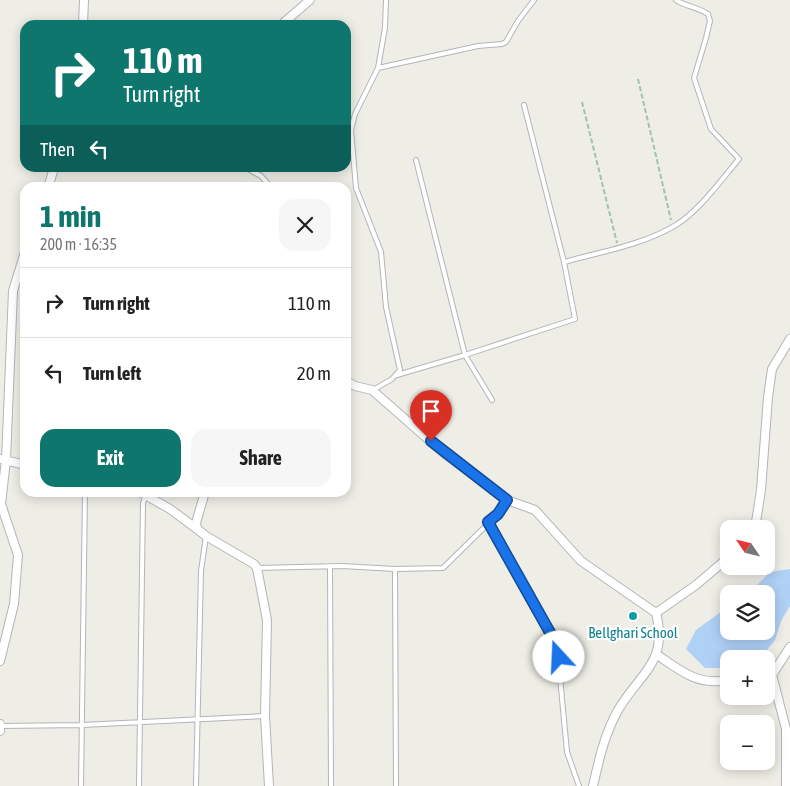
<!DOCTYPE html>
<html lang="en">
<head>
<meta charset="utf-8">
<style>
  :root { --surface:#fff; --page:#f6f6f6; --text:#222; --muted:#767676; --line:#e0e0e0; --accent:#0f766e }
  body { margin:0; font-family:"Asap Condensed",sans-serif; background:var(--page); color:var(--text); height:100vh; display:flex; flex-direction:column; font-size:19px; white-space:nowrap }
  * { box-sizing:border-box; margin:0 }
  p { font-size:16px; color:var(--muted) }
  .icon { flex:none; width:28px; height:28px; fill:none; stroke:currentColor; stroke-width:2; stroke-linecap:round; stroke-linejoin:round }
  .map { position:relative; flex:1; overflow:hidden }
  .details { position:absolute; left:20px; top:182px; width:331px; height:315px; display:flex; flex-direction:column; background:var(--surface); border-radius:15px; box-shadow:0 2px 12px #0003 }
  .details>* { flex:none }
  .guide { position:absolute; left:20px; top:20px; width:331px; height:152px; border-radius:15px; box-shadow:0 2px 12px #0003; background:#0f766e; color:#fff; overflow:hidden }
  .needle { width:32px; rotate:305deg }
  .fabs { position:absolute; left:720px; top:520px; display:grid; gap:10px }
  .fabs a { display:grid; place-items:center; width:55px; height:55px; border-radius:10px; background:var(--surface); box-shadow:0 2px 12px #0003; font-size:25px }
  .pin { position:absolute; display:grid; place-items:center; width:42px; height:42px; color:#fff; margin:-51px -21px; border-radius:50% 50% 50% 0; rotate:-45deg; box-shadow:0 0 5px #0007 }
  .pin .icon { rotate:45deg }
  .me { position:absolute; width:55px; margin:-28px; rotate:340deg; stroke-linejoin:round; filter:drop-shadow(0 0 4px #0008) }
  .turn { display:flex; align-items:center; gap:18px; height:105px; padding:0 20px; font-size:22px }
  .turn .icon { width:65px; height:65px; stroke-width:2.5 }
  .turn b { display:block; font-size:35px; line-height:42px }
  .then { display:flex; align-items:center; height:48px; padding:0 20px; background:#0003; gap:10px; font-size:19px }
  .round { display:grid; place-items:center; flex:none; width:52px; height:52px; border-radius:15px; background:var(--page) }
  .headline { display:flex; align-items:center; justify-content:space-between; height:85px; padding:0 20px }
  h1 { font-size:30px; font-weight:700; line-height:38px; color:var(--accent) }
  .action { display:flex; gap:10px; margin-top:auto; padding:10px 20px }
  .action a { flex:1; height:58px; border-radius:15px; background:var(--accent); color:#fff; font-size:20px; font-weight:700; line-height:58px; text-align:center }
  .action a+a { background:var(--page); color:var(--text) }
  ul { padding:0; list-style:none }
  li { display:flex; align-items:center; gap:15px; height:70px; padding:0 20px; border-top:1px solid var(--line) }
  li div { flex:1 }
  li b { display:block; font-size:19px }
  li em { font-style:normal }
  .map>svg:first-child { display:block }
  .water { fill:#afd1f6 }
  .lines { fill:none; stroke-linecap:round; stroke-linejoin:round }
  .lane-casing { stroke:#b3b5b9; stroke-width:6 }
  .street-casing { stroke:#b3b5b9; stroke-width:10 }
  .path { stroke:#9fc3ac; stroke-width:2; stroke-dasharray:5 2.5; stroke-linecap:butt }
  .lane { stroke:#fff; stroke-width:4 }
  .street { stroke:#fff; stroke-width:8 }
  .route-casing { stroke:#114b97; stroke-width:12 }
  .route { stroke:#1a73e8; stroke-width:9 }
  .culture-dot { fill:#0f9aa8; stroke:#fff; stroke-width:2 }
  .labels { text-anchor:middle; stroke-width:4.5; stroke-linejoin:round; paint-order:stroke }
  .culture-label { font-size:15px; fill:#0d838f; stroke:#fff }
</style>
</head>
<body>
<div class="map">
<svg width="790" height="786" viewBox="0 0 790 786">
  <rect width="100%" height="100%" fill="#eeede6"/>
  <path class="water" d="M790 569V606L781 621 775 640 763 655 729 659V664L723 668H705L686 649 696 630 729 606V631H766V594H748L770 572Z"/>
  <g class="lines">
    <g class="lane-casing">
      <path id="lane" d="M378 68 478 46 502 44 506 42 518 21 534 0
        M524 105 564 262
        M416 160 465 355 492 400
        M246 168 261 176 272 188
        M397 375 465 355 575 319 564 262C600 252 643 245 676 225 699 211 721 180 739 159L711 129 694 78 706 38 710 21 708 14C696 6 686 7 676 0
        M373 390 392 379 400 370 386 307 381 252 356 188 351 130 355 114 378 68 385 28 386 0
        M488 522 557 645 567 752 579 786
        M330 566 331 786
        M257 568 342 566 395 569 443 568 498 514 507 500
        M395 569 396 786
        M0 726 82 725 265 716
        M81 786 85 492
        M139 786 143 503 146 495
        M196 786 201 571 206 536"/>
    </g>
    <g class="street-casing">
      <path id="street" d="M83 25 84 0
        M281 25 310 0
        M48 188 54 168
        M346 381 355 386 372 390 445 454 507 500 535 510 581 561 656 613C669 664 638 674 617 712 604 736 599 760 593 786
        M0 459 25 465
        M140 492 170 509 197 529
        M205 492 196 523 197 529 206 536 254 564 257 568 267 620 265 716 269 786
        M751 529 756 522 761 490 768 397 772 369 790 339
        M656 613 696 585 729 557
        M656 654C681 671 697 686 729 680
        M0 661 14 604 18 555 1 504 6 460 13 291 25 252
        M0 724V731
        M786 786V729L772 675 790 647"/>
    </g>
    <path class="path" d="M638 79 671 220
      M582 102 617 243"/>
    <use href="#lane" class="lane"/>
    <use href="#street" class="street"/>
  </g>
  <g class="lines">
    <g class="route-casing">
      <path id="route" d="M431 441 507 500 498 514 488 522 557 645 559 657"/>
    </g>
    <use href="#route" class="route"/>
  </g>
  <circle class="culture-dot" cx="633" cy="616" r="5"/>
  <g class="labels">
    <g class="culture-label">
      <text x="633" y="638">Bellghari School</text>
    </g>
  </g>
</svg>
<div class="fabs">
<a><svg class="needle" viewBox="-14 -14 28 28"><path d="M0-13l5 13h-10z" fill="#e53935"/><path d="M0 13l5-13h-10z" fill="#767676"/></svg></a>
<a><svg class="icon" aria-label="layers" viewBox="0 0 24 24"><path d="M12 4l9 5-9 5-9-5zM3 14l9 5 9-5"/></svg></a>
<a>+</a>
<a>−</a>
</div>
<div class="pin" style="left:431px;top:441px;background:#d93025"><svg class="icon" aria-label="arrive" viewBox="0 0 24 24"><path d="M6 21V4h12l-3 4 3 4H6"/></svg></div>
<svg class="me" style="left:559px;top:657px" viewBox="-20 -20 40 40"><circle r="19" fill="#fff"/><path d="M0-13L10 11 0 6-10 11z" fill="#1a73e8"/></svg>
<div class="guide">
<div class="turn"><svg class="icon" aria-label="right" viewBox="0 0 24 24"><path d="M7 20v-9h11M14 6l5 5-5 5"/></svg><div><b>110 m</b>Turn right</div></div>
<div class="then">Then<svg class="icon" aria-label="left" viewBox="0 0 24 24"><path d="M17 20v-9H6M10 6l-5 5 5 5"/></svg></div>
</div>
<section class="details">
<div class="headline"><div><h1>1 min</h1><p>200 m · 16:35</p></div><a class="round"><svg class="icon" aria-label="close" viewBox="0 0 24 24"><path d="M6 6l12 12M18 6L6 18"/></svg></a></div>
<ul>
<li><svg class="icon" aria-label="right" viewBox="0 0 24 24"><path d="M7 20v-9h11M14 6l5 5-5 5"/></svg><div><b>Turn right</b></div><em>110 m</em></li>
<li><svg class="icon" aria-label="left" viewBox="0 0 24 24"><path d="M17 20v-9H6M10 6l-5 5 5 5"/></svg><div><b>Turn left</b></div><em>20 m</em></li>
</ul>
<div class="action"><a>Exit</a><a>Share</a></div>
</section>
</div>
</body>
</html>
